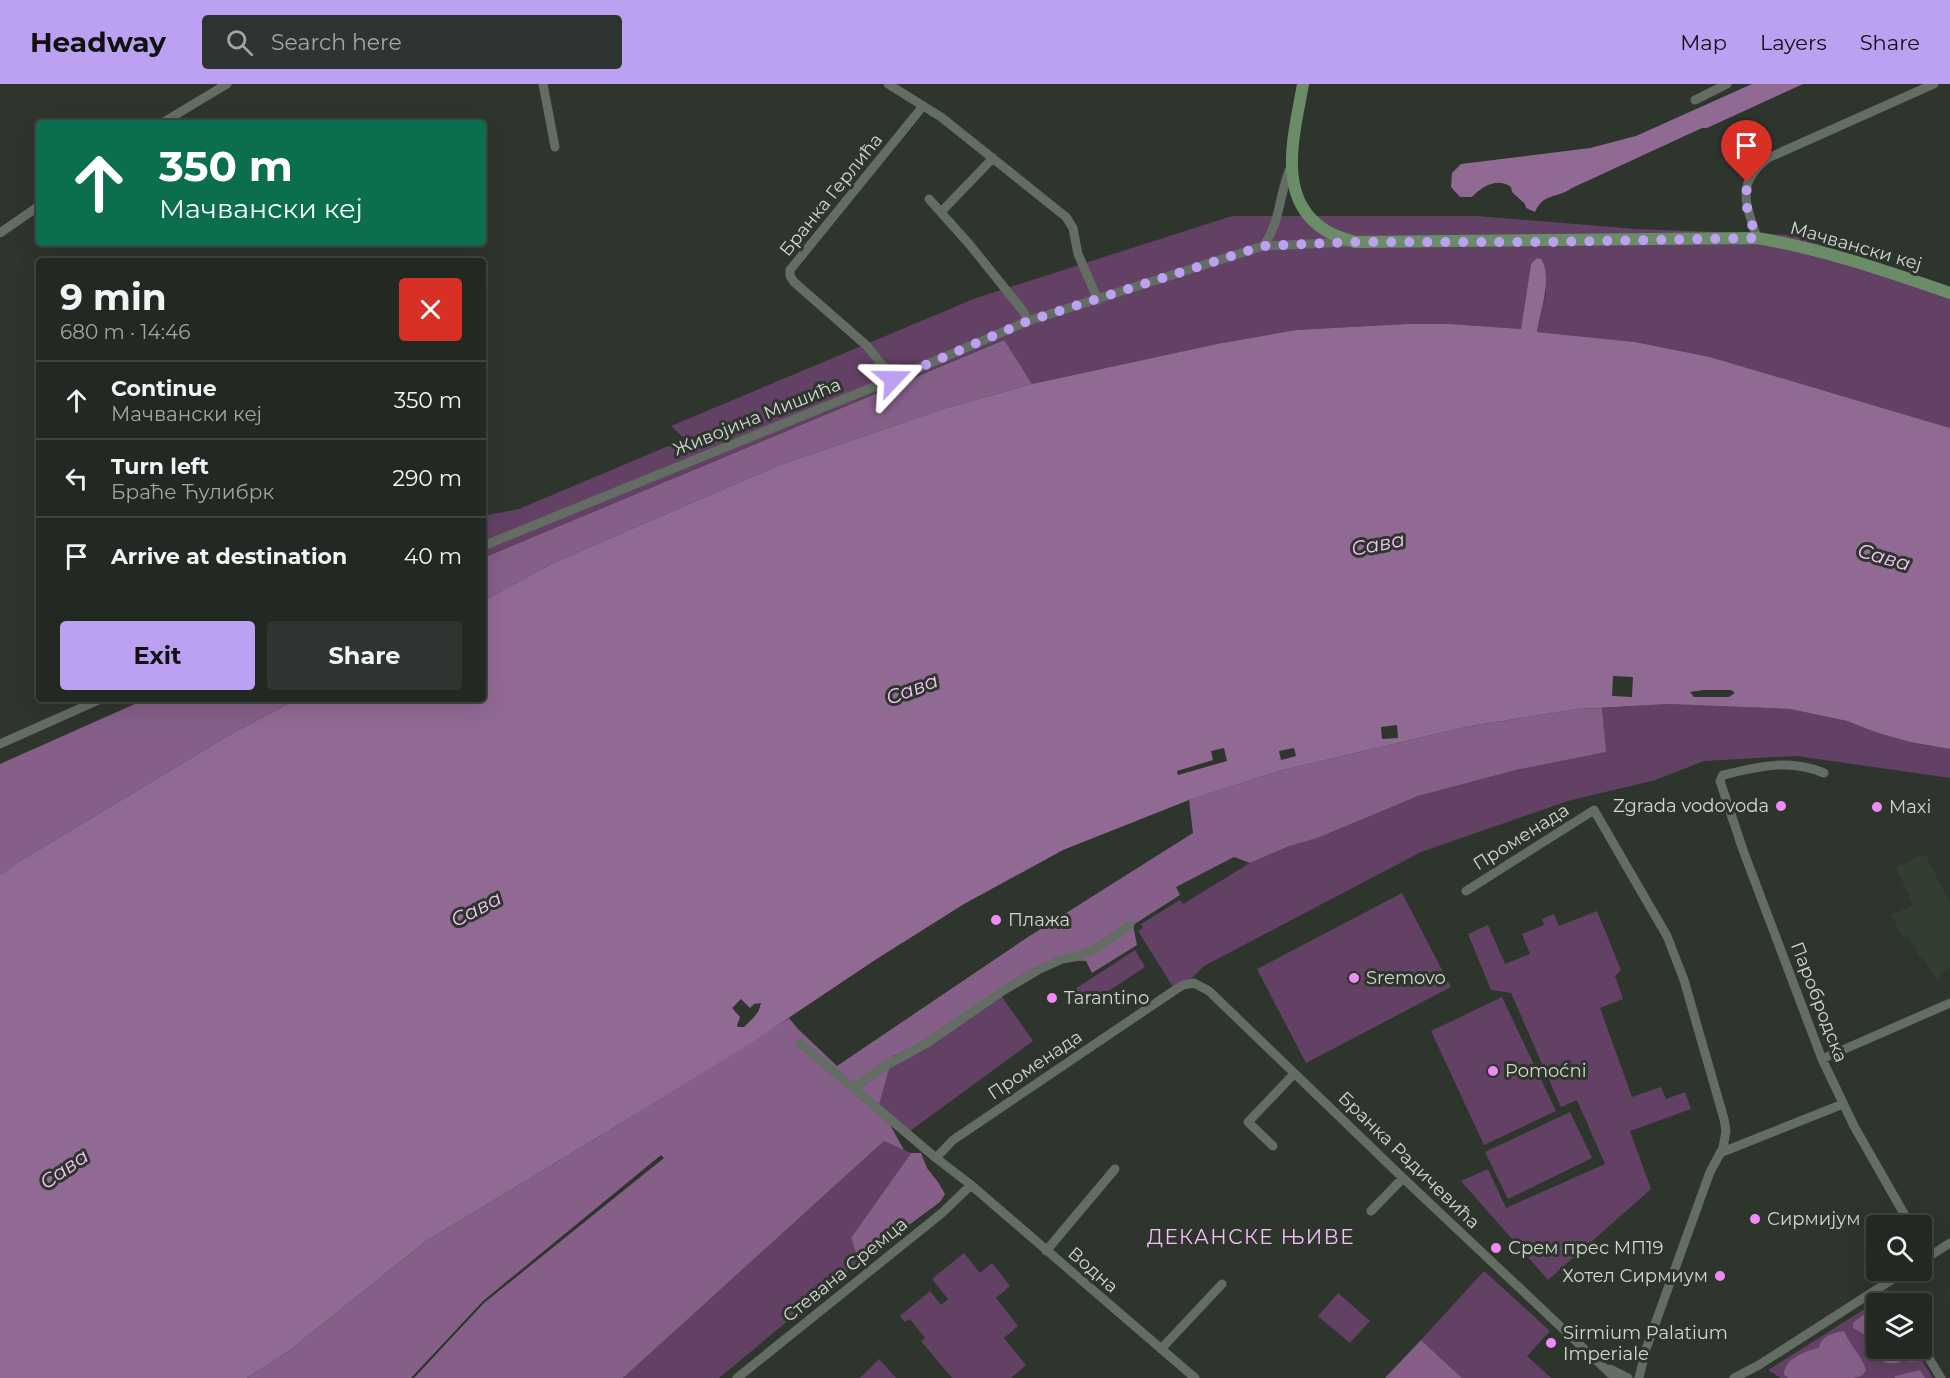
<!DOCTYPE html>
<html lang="en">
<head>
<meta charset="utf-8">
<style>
  :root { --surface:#222822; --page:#2e342f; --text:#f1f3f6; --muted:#a2a6a5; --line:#3f4440; --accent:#bca0f2 }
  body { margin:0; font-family:Montserrat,sans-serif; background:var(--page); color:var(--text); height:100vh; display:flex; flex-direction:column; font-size:22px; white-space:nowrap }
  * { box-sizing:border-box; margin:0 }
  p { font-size:20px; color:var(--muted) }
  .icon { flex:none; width:33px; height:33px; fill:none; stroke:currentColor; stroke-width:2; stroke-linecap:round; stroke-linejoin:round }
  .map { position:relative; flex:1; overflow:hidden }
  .drawer { position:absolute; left:36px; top:174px; width:450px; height:444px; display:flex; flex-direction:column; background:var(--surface); border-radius:6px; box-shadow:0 6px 24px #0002,0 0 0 2px var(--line) }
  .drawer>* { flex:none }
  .banner { position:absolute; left:36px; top:36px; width:450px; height:126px; border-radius:6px; box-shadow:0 6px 24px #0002,0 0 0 2px var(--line); background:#0b6e4f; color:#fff; overflow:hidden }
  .fabs { position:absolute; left:1866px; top:1131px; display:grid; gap:12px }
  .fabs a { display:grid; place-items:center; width:66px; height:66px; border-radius:6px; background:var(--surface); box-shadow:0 6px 24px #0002,0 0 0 2px var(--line); font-size:30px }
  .pin { position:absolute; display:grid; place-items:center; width:51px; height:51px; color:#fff; margin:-62px -26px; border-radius:50% 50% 50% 0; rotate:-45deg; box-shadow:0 0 6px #0007 }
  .pin .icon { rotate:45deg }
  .me { position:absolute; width:66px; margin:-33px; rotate:67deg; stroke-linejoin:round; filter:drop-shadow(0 0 4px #0008) }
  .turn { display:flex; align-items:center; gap:21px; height:126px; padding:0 24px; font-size:27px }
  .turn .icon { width:78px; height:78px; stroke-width:2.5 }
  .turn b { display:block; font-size:42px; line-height:51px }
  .round { display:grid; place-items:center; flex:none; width:63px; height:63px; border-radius:6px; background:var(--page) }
  .head { display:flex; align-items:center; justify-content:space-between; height:102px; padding:0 24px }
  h1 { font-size:36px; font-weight:700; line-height:45px }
  .primary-button { display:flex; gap:12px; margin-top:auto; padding:12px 24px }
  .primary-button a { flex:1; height:69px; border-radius:6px; background:var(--accent); color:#111; font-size:24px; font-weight:700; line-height:69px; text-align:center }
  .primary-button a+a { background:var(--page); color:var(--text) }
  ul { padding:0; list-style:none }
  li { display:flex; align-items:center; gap:18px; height:78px; padding:0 24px; border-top:2px solid var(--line) }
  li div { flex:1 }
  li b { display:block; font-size:22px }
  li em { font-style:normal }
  header { display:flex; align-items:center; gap:36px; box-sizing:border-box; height:84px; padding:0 30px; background:var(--accent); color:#111 }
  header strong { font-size:28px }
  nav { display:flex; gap:33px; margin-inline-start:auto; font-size:21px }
  .search { width:420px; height:54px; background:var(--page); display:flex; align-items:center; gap:15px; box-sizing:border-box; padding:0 21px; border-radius:6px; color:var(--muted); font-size:22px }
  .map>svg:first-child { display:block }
  .built { fill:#323e31 }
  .green { fill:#634165 }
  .forest { fill:#855f88 }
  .water { fill:#916a94 }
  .pier { fill:#2e352d }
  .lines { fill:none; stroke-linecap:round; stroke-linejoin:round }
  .street { stroke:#646d63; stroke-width:9 }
  .secondary { stroke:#6a8d68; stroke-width:12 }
  .route { stroke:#bca0f2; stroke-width:10; stroke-dasharray:0 18 }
  .poi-dot { fill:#ef8bf7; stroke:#2e352d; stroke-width:2 }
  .labels { text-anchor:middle; stroke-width:6; stroke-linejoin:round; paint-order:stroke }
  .street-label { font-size:18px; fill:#d2d7d2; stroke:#2e352d }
  .poi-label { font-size:18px; fill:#d2d7d2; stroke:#2e352d; text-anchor:start }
  .water-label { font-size:20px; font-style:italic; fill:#f5c4f8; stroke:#2e352d }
  .neighbourhood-label { font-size:20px; letter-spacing:1.5px; fill:#f6bffa; stroke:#2e352d }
</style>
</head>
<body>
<header>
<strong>Headway</strong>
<div class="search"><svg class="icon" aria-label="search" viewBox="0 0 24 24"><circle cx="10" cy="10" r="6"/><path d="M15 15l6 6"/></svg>Search here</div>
<nav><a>Map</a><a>Layers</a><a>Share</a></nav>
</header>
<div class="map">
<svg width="1950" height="1294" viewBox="0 0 1950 1294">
  <rect width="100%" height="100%" fill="#2e352d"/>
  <path class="built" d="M1925 770 1950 819V884L1940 888 1942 894 1937 896 1922 871 1919 872 1909 852 1903 853 1891 831 1913 821 1896 783Z"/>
  <path class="green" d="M1232 132H1477L1636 145 1791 151 1950 203V344L1710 273 1635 258 1537 248 1546 207 1531 180 1521 245 1450 240H1407L1296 246 1217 260 1032 300 1003 256 483 474V432L519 425 685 355 671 342 976 214Z
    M1669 620 1790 625 1847 637 1875 648 1910 658 1950 665V694L1796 672 1704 677 1655 696 1568 717 1421 768 1204 882 1181 905 1175 906 1138 847 1143 844 1141 840 1180 816 1183 820 1250 779 1287 763 1320 753 1418 712 1516 686 1605 668 1602 624Z
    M1402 809 1451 903 1306 979 1257 885Z
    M1597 827 1621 886 1615 892 1623 915 1600 924 1632 1013 1661 1003 1666 1015 1685 1008 1691 1025 1630 1047 1651 1105 1548 1196 1461 1097 1488 1085 1506 1124 1605 1080 1577 1016 1561 1023 1511 909 1491 906 1468 850 1488 841 1505 880 1530 870 1522 850 1544 841 1542 835 1554 830 1559 842Z
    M1135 866 1145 883 1083 924 1072 907Z
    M1000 910 1033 957 910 1047 879 1021 893 971Z
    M1502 913 1556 1027 1484 1061 1431 947Z
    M1570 1028 1592 1074 1508 1115 1485 1068Z
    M884 1057 911 1069 851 1154 859 1178 719 1294H623Z
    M964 1169 980 1189 992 1179 1010 1202 996 1214 1018 1242 1004 1254 1026 1281 1011 1294H952L921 1257 925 1254 910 1235 905 1238 900 1232 930 1207 941 1221 948 1215 932 1195Z
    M1484 1187 1550 1247 1527 1272 1551 1294H1462L1421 1256Z
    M1338 1209 1370 1237 1350 1259 1318 1232Z
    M1882 1214 1886 1219 1876 1220V1264L1915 1265 1933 1294H1781L1768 1286Z
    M879 1275 896 1294H860Z"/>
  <path class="forest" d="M1004 256 1032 300 946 324 777 382 553 479 483 517V474Z
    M146 615H297L231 650 17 779 0 791V680Z
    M1602 624 1606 668 1516 686 1418 712 1320 753 1287 763 1250 779 1234 773 1176 803 1180 811 1133 841 1137 861 1092 889 1086 877 1054 876 907 970 893 971 879 1021 904 1066 884 1057 623 1294H414L484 1219 664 1074 661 1071 483 1217 411 1294H247L289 1267 426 1157 615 1043 789 934 798 945 837 982 1028 853 1193 749 1189 716 1279 687 1470 642 1579 625Z
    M911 1069H921L927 1084 938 1098 945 1110 940 1118 859 1178 851 1154Z
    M1876 1221V1264L1911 1265 1917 1276 1912 1278 1903 1276C1892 1283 1887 1277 1875 1276 1872 1267 1867 1261 1867 1252L1853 1244V1239Z
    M1844 1247C1850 1262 1864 1274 1866 1287L1861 1292 1853 1294H1788L1784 1291C1784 1274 1806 1267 1819 1264 1821 1252 1833 1249 1844 1247Z
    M1421 1256 1462 1294H1385Z
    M1920 1286 1925 1294H1894L1896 1292Z"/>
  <path class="water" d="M1752 0H1803L1707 44H1702L1572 104C1557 115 1544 108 1535 128L1526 124 1525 120 1512 108 1511 103C1498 93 1482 102 1472 113H1460L1451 103 1452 89 1461 80 1590 64 1636 52Z
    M1537 174 1541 175C1553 193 1540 228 1537 248L1635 258 1710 273 1950 344V665L1910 658 1875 648 1847 637 1790 625 1669 620 1579 625 1470 642 1279 687 1189 716 1063 766 964 820 875 876 754 957 615 1043 426 1157 289 1267 247 1294H0V791L17 779 231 650 297 615H483V517L553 479 777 382 946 324 1032 300 1217 260 1296 246 1407 240H1450L1521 245 1531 180Z"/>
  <path class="pier" d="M1613 592 1633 593 1632 613 1612 612Z
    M1703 606H1731L1735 609 1729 613H1694L1690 608Z
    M1397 641 1398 654 1382 655 1381 643Z
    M1224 664 1227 677 1178 691 1177 687 1213 676 1211 667Z
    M1294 664 1296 672 1281 676 1279 667Z
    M741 915 750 924 754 920 761 919 759 926 755 932 744 943H738L737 941 740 933 732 924Z"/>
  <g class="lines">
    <path class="street" d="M543 0 555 63
      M888 0 941 33 1066 133 1073 144 1078 170 1098 216
      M1695 16 1727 0
      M162 39 227 0
      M929 115 970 161 1023 227 1028 237
      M941 128 993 74
      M0 149 39 122
      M1757 154C1746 119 1735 100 1768 74L1934 0
      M1263 162C1281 139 1279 108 1291 82
      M893 295 867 262 794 198 790 192V186L923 22
      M483 462 893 295 1028 237 1263 162 1350 158
      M0 660 101 615
      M1824 689C1789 674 1758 683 1723 691L1720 697 1743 766 1822 975 1854 1042 1911 1142
      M1466 807 1594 726 1667 852 1684 896 1724 1035 1726 1047 1723 1064 1710 1088 1646 1265 1639 1294
      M800 959 936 1074
      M1822 975 1950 919
      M853 1004 885 982 927 959 1004 906 1038 886 1062 875 1079 872 1097 864 1130 841
      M1273 1062 1248 1038 1294 990
      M1720 1069 1843 1020
      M1371 1127 1403 1094
      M1922 1161 1928 1173
      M1046 1167 1115 1085
      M1922 1177 1950 1159
      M1887 1211 1893 1220
      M1922 1263 1941 1294
      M1161 1265 1222 1200
      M1610 1285 1628 1294
      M737 1294 942 1129 971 1101
      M1195 1294 971 1101 936 1074 953 1056 1175 906 1183 901 1194 899 1209 907 1403 1094 1615 1294
      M1734 1294 1759 1281 1907 1186"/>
    <path class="secondary" d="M1303 0C1295 48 1274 114 1325 146 1334 152 1345 155 1355 158L1757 154C1823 165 1886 187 1950 209"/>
  </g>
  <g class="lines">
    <path class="route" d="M893 295 1028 237 1263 162 1355 158H1547L1756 154 1746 120 1747 98"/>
  </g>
  <g class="poi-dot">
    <circle cx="1781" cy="722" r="6"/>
    <circle cx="1877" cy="723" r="6"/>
    <circle cx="996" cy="836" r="6"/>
    <circle cx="1354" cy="894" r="6"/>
    <circle cx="1052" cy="914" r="6"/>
    <circle cx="1493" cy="987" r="6"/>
    <circle cx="1755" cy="1135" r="6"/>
    <circle cx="1496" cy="1164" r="6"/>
    <circle cx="1720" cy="1192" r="6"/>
    <circle cx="1551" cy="1259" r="6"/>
  </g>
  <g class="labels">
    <g class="street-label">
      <text transform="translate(831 111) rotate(-51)" y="6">Бранка Герлића</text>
      <text transform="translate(1856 162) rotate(16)" y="6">Мачвански кеј</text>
      <text transform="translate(757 333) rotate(-22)" y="6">Живојина Мишића</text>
      <text transform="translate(1521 753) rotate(-32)" y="6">Променада</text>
      <text transform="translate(1819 918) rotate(69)" y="6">Паробродска</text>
      <text transform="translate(1035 981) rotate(-34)" y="6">Променада</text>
      <text transform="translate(1409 1076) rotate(44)" y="6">Бранка Радичевића</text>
      <text transform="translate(845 1186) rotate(-39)" y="6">Стевана Сремца</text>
      <text transform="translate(1093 1186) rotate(41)" y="6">Водна</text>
    </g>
    <g class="poi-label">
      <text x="1769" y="728" text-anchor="end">Zgrada vodovoda</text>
      <text x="1889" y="729">Maxi</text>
      <text x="1008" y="842">Плажа</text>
      <text x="1366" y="900">Sremovo</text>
      <text x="1064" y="920">Tarantino</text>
      <text x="1505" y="993">Pomoćni</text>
      <text x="1767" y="1141">Сирмијум</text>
      <text x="1508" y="1170">Срем прес МП19</text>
      <text x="1708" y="1198" text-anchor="end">Хотел Сирмиум</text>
      <text x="1563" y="1255">Sirmium Palatium<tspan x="1563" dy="21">Imperiale</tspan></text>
    </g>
    <g class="water-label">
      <text transform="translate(1378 460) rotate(-11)" y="7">Сава</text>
      <text transform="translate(1884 473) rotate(16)" y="7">Сава</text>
      <text transform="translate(912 605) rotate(-21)" y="7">Сава</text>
      <text transform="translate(476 825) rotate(-28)" y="7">Сава</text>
      <text transform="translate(64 1085) rotate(-35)" y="7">Сава</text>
    </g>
    <g class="neighbourhood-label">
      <text x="1251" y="1160">ДЕКАНСКЕ ЊИВЕ</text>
    </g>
  </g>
</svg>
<div class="fabs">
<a><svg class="icon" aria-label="search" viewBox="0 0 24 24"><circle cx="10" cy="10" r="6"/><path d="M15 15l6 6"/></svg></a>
<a><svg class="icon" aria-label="layers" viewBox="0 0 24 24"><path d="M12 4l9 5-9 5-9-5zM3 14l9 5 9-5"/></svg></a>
</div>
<div class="pin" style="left:1747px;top:98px;background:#d93025"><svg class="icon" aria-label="arrive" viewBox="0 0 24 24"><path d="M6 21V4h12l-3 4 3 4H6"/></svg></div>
<svg class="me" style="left:893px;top:295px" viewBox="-20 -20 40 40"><path d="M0-17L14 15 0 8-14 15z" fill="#bca0f2" stroke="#fff" stroke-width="4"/></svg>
<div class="banner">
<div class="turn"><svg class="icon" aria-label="ahead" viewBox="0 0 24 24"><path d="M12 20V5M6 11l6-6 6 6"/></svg><div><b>350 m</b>Мачвански кеј</div></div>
</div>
<section class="drawer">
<div class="head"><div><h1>9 min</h1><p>680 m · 14:46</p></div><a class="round" style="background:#d93025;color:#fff"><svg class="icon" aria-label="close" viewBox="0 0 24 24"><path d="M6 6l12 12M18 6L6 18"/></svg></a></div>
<ul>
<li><svg class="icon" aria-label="ahead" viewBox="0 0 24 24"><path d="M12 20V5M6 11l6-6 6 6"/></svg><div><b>Continue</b><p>Мачвански кеј</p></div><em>350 m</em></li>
<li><svg class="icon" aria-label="left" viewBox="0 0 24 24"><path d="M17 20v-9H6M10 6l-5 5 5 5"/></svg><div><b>Turn left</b><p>Браће Ћулибрк</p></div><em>290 m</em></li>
<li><svg class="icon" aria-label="arrive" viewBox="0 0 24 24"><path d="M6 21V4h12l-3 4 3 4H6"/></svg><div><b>Arrive at destination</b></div><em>40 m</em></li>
</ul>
<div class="primary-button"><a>Exit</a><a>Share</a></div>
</section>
</div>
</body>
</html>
